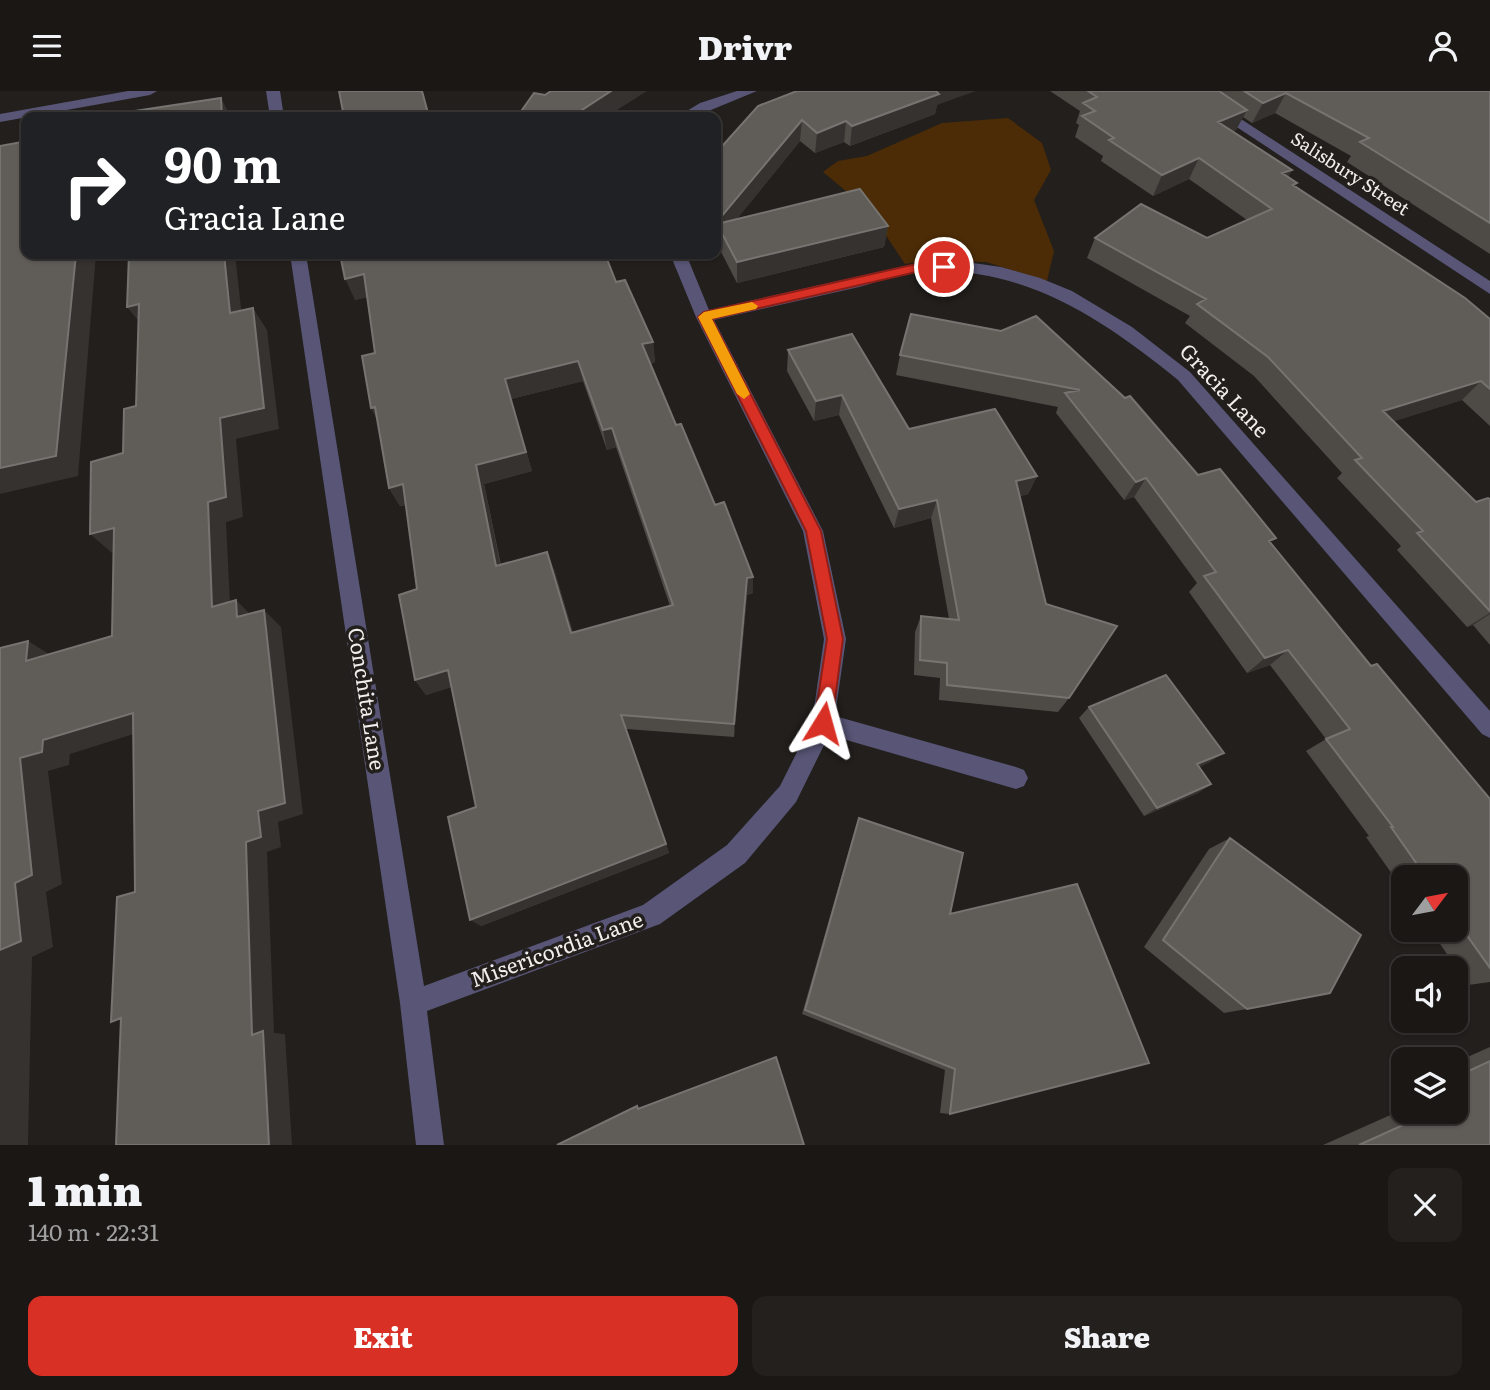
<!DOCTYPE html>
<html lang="en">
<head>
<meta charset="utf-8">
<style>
  :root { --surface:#1a1715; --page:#23201e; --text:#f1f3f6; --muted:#9f9fa0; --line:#383634; --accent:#d93025 }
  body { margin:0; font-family:Literata,serif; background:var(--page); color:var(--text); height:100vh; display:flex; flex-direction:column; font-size:26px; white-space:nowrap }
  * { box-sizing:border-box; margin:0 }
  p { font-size:23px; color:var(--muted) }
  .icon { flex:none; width:38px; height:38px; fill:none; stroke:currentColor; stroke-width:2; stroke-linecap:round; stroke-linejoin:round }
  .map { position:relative; height:1054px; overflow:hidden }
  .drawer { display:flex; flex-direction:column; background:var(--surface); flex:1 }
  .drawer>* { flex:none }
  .top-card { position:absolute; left:21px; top:21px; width:700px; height:147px; border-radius:14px; box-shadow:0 2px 5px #0004,0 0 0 2px var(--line); background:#202124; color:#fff; overflow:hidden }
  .needle { width:46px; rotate:58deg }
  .tools { position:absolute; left:1391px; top:774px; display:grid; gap:14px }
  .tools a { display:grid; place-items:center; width:77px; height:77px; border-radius:14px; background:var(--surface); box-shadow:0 2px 5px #0004,0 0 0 2px var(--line); font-size:35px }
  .pin { position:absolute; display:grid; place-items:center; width:60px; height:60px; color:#fff; margin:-30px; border:4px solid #fff; border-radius:50%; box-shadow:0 2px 7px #0007 }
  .me { position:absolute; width:77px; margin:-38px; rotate:8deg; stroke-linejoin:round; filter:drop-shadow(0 0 5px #0008) }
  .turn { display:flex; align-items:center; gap:24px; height:147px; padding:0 28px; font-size:32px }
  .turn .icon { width:91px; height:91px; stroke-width:2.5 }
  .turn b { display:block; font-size:49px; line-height:60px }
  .round { display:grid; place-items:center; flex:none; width:74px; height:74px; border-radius:14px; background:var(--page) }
  .headline { display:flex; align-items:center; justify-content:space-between; height:119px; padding:0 28px }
  h1 { font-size:42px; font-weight:800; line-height:52px }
  .button { display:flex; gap:14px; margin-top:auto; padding:14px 28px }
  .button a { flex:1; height:80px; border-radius:14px; background:var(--accent); color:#fff; font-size:28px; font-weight:800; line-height:80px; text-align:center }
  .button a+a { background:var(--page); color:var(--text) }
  header { display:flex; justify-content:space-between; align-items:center; height:91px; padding:0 28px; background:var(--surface); font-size:32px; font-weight:800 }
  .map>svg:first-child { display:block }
  .green { fill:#4c2c06 }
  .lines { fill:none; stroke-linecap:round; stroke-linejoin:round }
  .street { fill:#585576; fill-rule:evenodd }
  .wall { fill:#4e4b47; fill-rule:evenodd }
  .shaded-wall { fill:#35322f }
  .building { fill:#605d59; stroke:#767470; stroke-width:2; fill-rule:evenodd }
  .route { fill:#d93025; stroke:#8d1f18; stroke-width:2 }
  .slow { fill:#f59e0b }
  .labels { text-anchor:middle; stroke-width:7; stroke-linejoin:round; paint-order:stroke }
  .far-street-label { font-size:18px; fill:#f1efec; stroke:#221f1c }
  .street-label { font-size:21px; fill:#f1efec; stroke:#221f1c }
</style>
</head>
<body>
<header><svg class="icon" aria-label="menu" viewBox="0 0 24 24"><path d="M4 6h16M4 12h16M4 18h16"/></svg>Drivr<svg class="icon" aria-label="person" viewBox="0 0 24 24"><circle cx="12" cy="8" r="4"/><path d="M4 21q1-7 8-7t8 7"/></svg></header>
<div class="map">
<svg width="1490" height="1054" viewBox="0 0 1490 1054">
  <rect width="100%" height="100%" fill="#221f1c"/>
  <path class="green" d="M1008 27 1042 52 1051 79 1034 109 1054 160 1047 190 986 171 925 170 905 173 869 119 823 81 838 70 867 65 942 32Z"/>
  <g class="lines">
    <path class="street" d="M128 0H157L150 4 0 31V23Z
      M266 0H280L284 26H270Z
      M737 0H757L694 26H677L700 12Z
      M1182 0H1198L1490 190V203Z
      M290 163H306L424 895 643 814 727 754 780 695 812 631 824 548 803 440 696 226 670 163H686L709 219 927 170 966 171 1001 176 1040 187 1072 200 1132 236 1190 281 1490 620V647L1482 643 1178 289C1104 229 1026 176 926 180 903 181 881 190 859 196 811 207 762 218 714 229L823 440 846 548 835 625 1016 676 1024 679 1028 687 1024 695 1016 698 829 644 796 711 745 772 660 833 427 920 444 1054H416L400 912Z"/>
  </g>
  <path class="wall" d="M1050 0H1490V163L1347 71 1351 65 1275 22 1252 32 1243 26 1236 39 1233 40 1292 79 1288 86 1295 95 1490 228V335L1462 309 1394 330 1476 411 1490 408V554L1473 534 1467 536 1397 459 1401 455 1337 387 1342 382 1254 285 1185 232 1190 225 1087 167 1095 147H1207L1247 129 1189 88 1153 105 1101 70 1103 65 1075 46 1079 34 1076 32 1080 20Z
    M937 14 935 23 850 55 844 51 815 62 800 50 736 129 888 135 884 156 737 192 718 155V151L717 152 716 151V62L758 15Z
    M340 163 616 191 653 251 655 271 650 273 676 334 715 414 753 486V502L747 504 734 646 626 638 669 762 481 835 476 716 451 596 426 604 415 589 417 498 406 414 400 415 389 397 377 328 371 317 375 262 367 206 355 209ZM583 290 607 359 616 356 670 515 573 542 554 478 501 474 484 393 532 380 511 308Z
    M1001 240 1198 384 1271 452 1371 575 1490 708V891L1468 894 1430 838H1456V786H1404V800L1366 746 1369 745 1306 660 1326 648 1270 574 1247 582 1189 501 1197 492 1134 406 1124 409 1056 322 1058 316 896 284 900 264Z
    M788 259 909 338 1037 385 1028 403 1020 405 1069 607 1058 621 939 609 940 587 914 584 915 541 921 525 949 528 931 427 894 437 839 324 814 330 787 280Z
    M1089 616 1210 671 1199 676 1211 693 1198 702 1144 725 1079 627Z
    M859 727 950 823 1077 793 950 1023 940 1022 945 979 802 923 855 738Z
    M1230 747 1247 918 1224 922 1144 856 1209 758Z
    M1490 956V1054H1323L1404 1018V1020H1456V971Z
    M1404 995V1009L1397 998Z"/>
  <path class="shaded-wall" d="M611 0H647L606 26H575L579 21Z
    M931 0H976L937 14 935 23 850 55 852 35Z
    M1286 2 1275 22 1252 32 1263 12Z
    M221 7 231 26H222Z
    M1247 19 1236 39 1209 51 1218 31Z
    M802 29 800 50 723 145 717 133 718 151 717 152 716 132Z
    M846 30 844 51 815 62 817 42Z
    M1199 67 1189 88 1153 105 1162 84Z
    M1292 79 1280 99 1282 82Z
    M888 135 884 156 737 192V171Z
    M76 163H96L78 385 0 403V377Z
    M224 163H235L244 244 230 222Z
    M364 183 374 204 355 209 345 188Z
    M139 213 145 238 127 216Z
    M253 217 267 239 279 338 236 348 243 426 226 431 231 533 212 516 208 411 220 327Z
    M653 251 655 271 645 274 642 253Z
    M578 270 583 290 511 308 532 380 484 393 504 492 496 475 476 374 505 288Z
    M1481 290 1462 309 1366 339 1383 320Z
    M842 304 839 324 814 330 816 310Z
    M375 316 382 337 371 317Z
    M612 337 616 356 607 359 603 339Z
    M1037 385 1028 403 1008 408 1016 390Z
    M1146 387 1134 406 1124 409 1136 391Z
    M403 393 414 412 400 415 389 397Z
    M937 409 931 427 894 437 899 418Z
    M114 437 135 456 112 462 90 443Z
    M547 461 554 478 577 558 571 542Z
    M753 486V502L747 504 734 646V633L747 487Z
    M236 509 254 527 237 526Z
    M264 519 281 536 303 723 278 731 281 756 267 761 274 942 285 943 292 1054H269L252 944 246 751 258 720Z
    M1490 522V523L1473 534 1467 536Z
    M28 550 54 566 26 570Z
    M1288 559 1270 574 1247 582 1265 567Z
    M448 579 458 594 426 604 415 589Z
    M133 622 156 636 70 663 69 674 48 680 62 793 46 801 53 856 32 866 28 1054H0V859L15 792 20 667 43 649Z
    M1224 662 1210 671 1184 682 1197 673Z
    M1211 693 1198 702 1144 725 1157 717Z
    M666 753 669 762 481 835 470 829Z"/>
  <path class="building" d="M339 0H422L429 26H344Z
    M551 0H611L579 21 575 26H517L534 2 545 4Z
    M797 0H936L939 3 852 35 846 30 817 42 802 29 716 132V62L758 15Z
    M1088 0H1219L1247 19 1218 31 1292 79 1282 82 1297 92 1293 94 1465 207 1490 228V298L1481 290 1383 320 1476 411 1488 407 1490 408V520L1417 442 1423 440 1355 369 1362 367 1268 266 1197 213 1206 208 1095 147 1141 113 1207 147 1272 118 1199 67 1162 84 1109 49 1114 47 1082 25 1095 20 1083 12 1097 6Z
    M1244 0H1490V132L1360 51 1369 47 1286 2 1263 12Z
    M221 7 222 26H95Z
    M25 37H26V163H76L56 365 0 377V55L22 51Z
    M860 98 888 135 737 171 717 133Z
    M129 163H224L230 222 253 217 264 317 220 327 226 406 208 411 212 516 236 509 237 526 264 519 285 712 258 720 261 746 246 751 252 944 263 940 269 1054H116L121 927 111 931 117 806 135 801 133 622 43 649 42 661 20 667 32 784 15 792 21 850 0 859V557L28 550 26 570 112 545 114 437 90 443 91 371 123 362 124 318 136 315 139 213 127 216Z
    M340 163H605L616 191 625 189 653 251 642 253 676 334 681 333 715 414 724 411 753 486 747 487 734 633 621 624 666 753 470 829 448 726 476 716 448 579 415 589 399 504 417 498 403 393 389 397 375 316 371 317 362 265 375 262 364 183 345 188ZM578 270 603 339 612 337 673 514 571 542 547 461 496 475 476 374 526 361 505 288Z
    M911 223 1001 240 1036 225 1125 307 1130 305 1198 384 1220 378 1276 447 1269 450 1371 575 1377 573 1490 708V877L1456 829V786H1426L1391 736H1393L1326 648 1350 638 1288 559 1265 567 1204 485 1216 481 1146 387 1136 391 1065 302 1080 299 900 264Z
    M852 243 909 338 995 318 1037 385 1016 390 1046 513 1117 535 1069 607 947 594V572L920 569 921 525 959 529 937 409 899 418 842 304 816 310 788 259Z
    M1166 584 1224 662 1197 673 1211 693 1157 717 1089 616Z
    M859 727 963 762 950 823 1077 793 1149 972 950 1023 955 978 805 919Z
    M1230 747 1361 844 1330 902 1247 918 1163 849Z
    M776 966 804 1054H557L637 1015 638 1018Z
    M1490 970V1054H1359L1434 1020H1456V986Z"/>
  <path class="route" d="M925 171 944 172 950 176 944 180 925 179 712 228 821 440 843 548 832 632 829 637 823 640 817 637 814 632 827 548 806 440 698 226 704 221Z"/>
  <path class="slow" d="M752 211 758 215 756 218 712 228 750 303 744 308 737 303 698 226 704 221Z"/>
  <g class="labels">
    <g class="far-street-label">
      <text transform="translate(1350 83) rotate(33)" y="6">Salisbury Street</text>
    </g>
    <g class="street-label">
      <text transform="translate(1224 300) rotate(47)" y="7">Gracia Lane</text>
      <text transform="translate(366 608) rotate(81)" y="7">Conchita Lane</text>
      <text transform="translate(557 859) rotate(-20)" y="7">Misericordia Lane</text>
    </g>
  </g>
</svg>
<div class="tools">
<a><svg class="needle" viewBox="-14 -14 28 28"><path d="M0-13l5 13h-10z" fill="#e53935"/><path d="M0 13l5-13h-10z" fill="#9f9fa0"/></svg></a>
<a><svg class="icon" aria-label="sound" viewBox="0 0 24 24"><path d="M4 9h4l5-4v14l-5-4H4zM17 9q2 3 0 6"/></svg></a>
<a><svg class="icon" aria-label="layers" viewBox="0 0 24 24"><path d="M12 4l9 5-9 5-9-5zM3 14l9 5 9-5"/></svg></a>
</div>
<div class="pin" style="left:944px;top:176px;background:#d93025"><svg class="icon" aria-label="arrive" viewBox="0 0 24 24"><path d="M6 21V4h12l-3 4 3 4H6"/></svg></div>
<svg class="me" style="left:823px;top:632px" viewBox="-20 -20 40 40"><path d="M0-17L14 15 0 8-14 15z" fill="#d93025" stroke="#fff" stroke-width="4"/></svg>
<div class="top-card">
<div class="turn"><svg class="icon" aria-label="right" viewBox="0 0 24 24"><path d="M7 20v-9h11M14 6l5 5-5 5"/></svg><div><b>90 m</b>Gracia Lane</div></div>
</div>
</div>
<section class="drawer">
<div class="headline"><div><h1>1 min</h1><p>140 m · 22:31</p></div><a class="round"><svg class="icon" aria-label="close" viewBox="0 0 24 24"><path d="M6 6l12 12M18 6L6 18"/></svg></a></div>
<div class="button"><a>Exit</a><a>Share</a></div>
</section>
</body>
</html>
